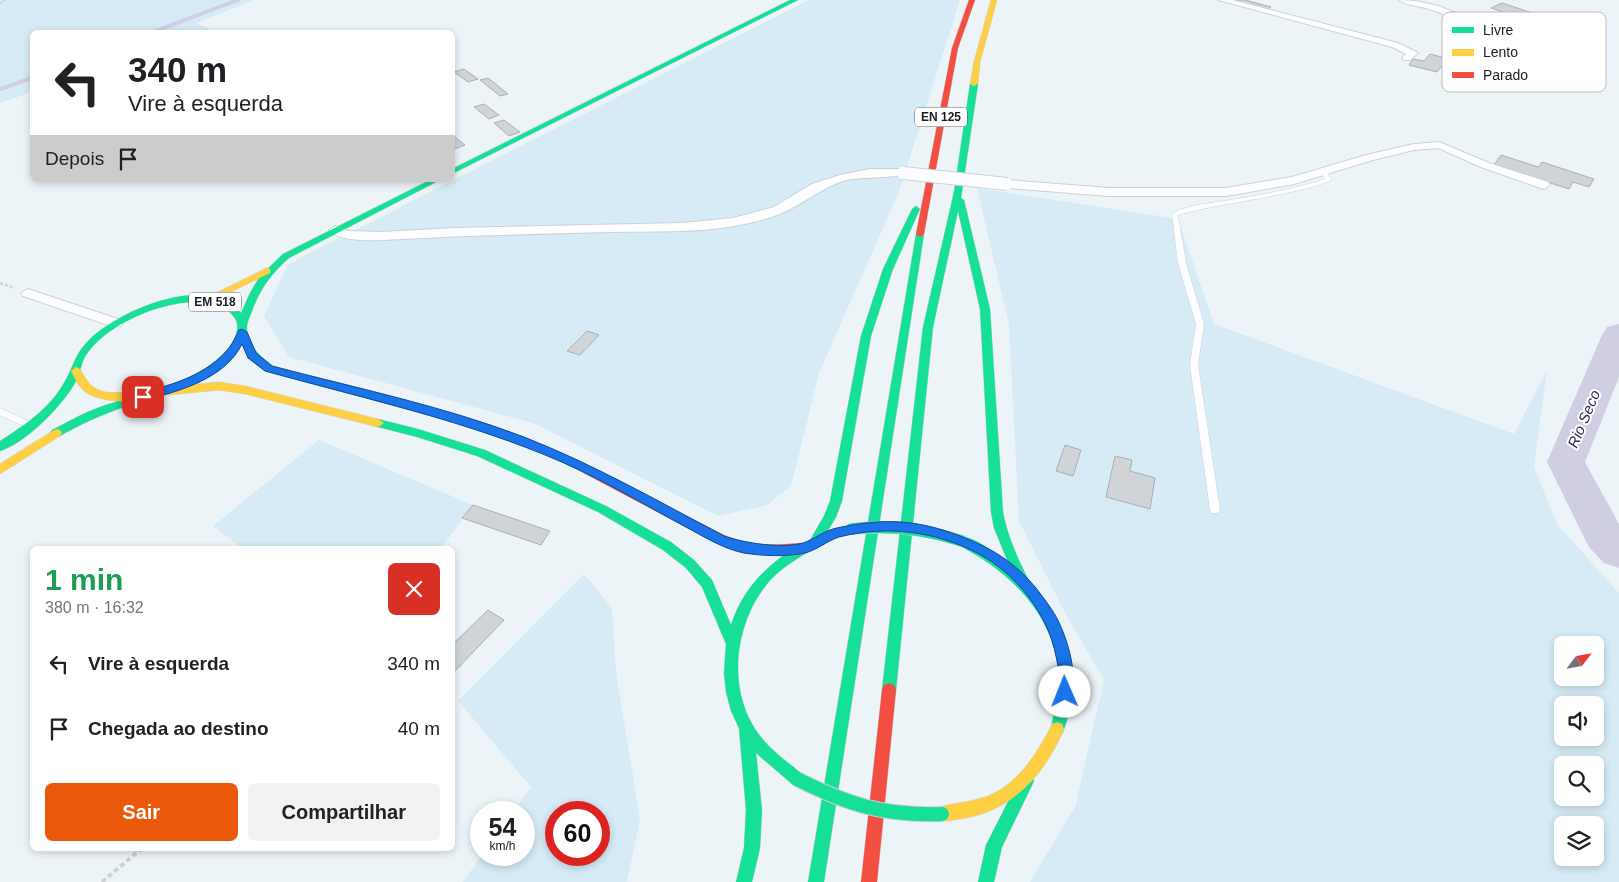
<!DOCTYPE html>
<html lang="pt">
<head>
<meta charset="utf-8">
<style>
  :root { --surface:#fff; --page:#f2f2f2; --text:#202124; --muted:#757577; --accent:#ea580c }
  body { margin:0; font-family:Arial,sans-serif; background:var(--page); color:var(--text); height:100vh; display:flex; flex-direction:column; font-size:19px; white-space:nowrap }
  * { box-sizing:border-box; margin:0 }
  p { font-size:16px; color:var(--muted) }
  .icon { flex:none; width:28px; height:28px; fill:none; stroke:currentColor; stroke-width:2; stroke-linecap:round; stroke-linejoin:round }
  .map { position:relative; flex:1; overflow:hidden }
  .sheet { position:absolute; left:30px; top:546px; width:425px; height:305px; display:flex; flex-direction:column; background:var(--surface); border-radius:8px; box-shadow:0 2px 8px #0003 }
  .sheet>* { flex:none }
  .guide { position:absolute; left:30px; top:30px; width:425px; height:152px; border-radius:8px; box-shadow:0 2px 8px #0003; background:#fff; color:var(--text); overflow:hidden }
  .needle { width:32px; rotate:59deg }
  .tools { position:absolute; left:1554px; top:636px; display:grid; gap:10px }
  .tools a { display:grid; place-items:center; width:50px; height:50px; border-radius:8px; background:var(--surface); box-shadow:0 2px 8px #0003; font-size:25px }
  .speed { position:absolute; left:470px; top:801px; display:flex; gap:10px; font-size:25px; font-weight:700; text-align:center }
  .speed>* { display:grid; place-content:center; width:65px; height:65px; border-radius:50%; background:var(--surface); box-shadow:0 2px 8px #0003; line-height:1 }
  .speed small { font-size:12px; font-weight:400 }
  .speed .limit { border:8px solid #d22; background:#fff; color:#111 }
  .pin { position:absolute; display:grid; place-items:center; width:42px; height:42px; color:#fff; margin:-21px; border-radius:10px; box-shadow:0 2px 8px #0006 }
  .me { position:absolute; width:55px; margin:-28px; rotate:359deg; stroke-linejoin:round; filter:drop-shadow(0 0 4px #0008) }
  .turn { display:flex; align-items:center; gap:18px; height:105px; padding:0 15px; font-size:22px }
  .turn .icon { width:65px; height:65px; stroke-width:2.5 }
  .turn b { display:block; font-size:35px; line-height:42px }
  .then { display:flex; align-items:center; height:48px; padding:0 15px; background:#0003; gap:10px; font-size:19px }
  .round { display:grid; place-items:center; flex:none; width:52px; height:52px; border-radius:8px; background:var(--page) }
  .head { display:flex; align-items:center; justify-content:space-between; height:85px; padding:0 15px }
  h1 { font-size:30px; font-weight:700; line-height:38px; color:#1e9e55 }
  .primary-button { display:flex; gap:10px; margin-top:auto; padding:10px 15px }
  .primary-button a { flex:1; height:58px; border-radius:8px; background:var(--accent); color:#fff; font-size:20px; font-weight:700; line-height:58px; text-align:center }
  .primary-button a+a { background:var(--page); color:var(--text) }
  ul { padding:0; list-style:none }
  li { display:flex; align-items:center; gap:15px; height:65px; padding:0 15px }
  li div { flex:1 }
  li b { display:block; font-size:19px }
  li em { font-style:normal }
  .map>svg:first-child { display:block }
  .green { fill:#d6ebf5; fill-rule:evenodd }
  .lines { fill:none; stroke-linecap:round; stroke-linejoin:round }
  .stream { stroke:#d0cee3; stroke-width:4 }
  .river { fill:#d0cee3; fill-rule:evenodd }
  .building { fill:#d0d4d7; stroke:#abafb2 }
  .lane-casing { stroke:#cdd1d4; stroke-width:1 }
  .street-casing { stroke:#cdd1d4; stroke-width:2 }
  .fast-casing { stroke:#cdd1d4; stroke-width:1 }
  .slow-casing { stroke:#cdd1d4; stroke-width:1 }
  .jam-casing { stroke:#cdd1d4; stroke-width:1 }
  .path-far2 { stroke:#cfd1d3; stroke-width:2; stroke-dasharray:2.5 1; stroke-linecap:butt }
  .path-far1 { stroke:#cfd1d3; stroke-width:2.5; stroke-dasharray:3 2; stroke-linecap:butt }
  .path { stroke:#cfd1d3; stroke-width:4; stroke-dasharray:5 3; stroke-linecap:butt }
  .lane { fill:#fcfdfe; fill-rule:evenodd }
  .street { fill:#fcfdfe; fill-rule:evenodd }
  .fast { fill:#16e098; fill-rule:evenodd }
  .slow { fill:#ffcf43; fill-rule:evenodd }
  .jam { fill:#f24e42; fill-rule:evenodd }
  .street-bridge-casing { stroke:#cdd1d4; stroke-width:14; stroke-linecap:butt }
  .fast-bridge-far1-casing { stroke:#cbcecf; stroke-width:12; stroke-linecap:butt }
  .fast-bridge-casing { stroke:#cbcecf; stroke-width:16; stroke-linecap:butt }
  .street-bridge { stroke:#fcfdfe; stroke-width:12 }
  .fast-bridge-far1 { stroke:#16e098; stroke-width:11 }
  .fast-bridge { stroke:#16e098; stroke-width:14 }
  .route { fill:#1a73e8; stroke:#114b97 }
  .labels { text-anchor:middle; stroke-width:4; stroke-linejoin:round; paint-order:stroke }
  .shield { fill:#fff; stroke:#5e6162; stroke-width:1 }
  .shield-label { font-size:12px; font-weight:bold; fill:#191d1f }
  .water-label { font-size:15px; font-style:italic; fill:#352952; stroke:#fff }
  .key { fill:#fff; stroke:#babbbc; stroke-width:1 }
  .key-label { font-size:14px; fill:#191d1f }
</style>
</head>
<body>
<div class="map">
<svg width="1619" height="882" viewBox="0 0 1619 882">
  <rect width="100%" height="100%" fill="#edf4f7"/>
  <path class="green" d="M0 0H254L196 23 214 31 210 32H32V92L0 103Z
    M809 0H960L899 192 819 373 791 486 767 505 718 516 533 423 289 357 264 316 288 264Z
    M977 188 1178 219 1214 324 1514 434 1547 370 1534 467 1557 524 1619 593V882H1030L1075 807 1104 680 1063 609 1019 521 1009 325ZM1562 645H1595V678H1562ZM1562 705H1595V738H1562ZM1562 765H1595V798H1562ZM1562 825H1595V858H1562Z
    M319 440 473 505 448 539 438 549H243L213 526Z
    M584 574 612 608 616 672 640 819 627 882H463L482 855H524V812H513L531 787 458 701ZM556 812H599V855H556Z"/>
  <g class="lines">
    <path class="stream" d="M153 32 238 0
      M0 89 32 78"/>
    <path class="river" d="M1619 324V377L1585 462 1619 524V568L1604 563 1589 547 1547 462 1602 335 1607 327Z"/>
  </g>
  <path class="building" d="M1229 0H1245L1271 7 1267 10Z
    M1502 3 1554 20 1550 22 1527 15 1521 18 1491 8Z
    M1430 54 1457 61 1451 69 1441 67 1437 72 1409 65 1413 59 1424 61Z
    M464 69 478 79 468 82 454 72Z
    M488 78 508 94 500 96 480 80Z
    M484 104 499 115 489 119 474 107Z
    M504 120 520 132 509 136 494 123Z
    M452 135 465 145 452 150Z
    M1501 155 1538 167 1542 162 1594 179 1589 187 1573 182 1569 189 1494 165Z
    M587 331 599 335 580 355 567 351Z
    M1065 445 1081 450 1073 476 1056 471Z
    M1115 456 1132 460 1130 471 1155 478 1150 509 1106 497Z
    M473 505 550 531 541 545 462 518Z
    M488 610 504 620 452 674V645Z"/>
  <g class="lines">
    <g class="lane-casing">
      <path id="lane" d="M1323 169 1325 170 1332 180 1331 181C1281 198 1229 201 1178 215L1186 263 1204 324 1198 365 1220 510 1218 513H1212L1210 510 1190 365 1196 324 1178 263 1172 214C1184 206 1209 203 1224 201 1258 195 1292 190 1325 179L1320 171Z
        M0 408 32 423 33 425 32 427H26L0 415Z"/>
    </g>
    <g class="street-casing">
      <path id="street" d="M1218 0H1232L1398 43 1418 53 1410 60H1404L1402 58 1406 54 1392 47Z
        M1399 0C1412 0 1425 2 1438 6 1463 14 1492 35 1520 27L1519 22 1524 19 1529 22 1530 28C1506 48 1456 17 1432 10 1421 6 1407 6 1399 0Z
        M1439 142 1489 163 1548 182 1550 185 1544 189 1540 188 1481 167 1438 148 1414 150 1373 160 1294 184 1226 196H1109L1007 188 1001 184 1007 180 1109 188H1226L1292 177 1366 155 1414 144Z
        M869 169H903L909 173C904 178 859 177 846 180 822 187 805 203 782 213 768 219 750 223 735 226 694 233 651 231 610 232 541 234 471 235 402 239 384 240 340 244 329 230L335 226 349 231 381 232 455 228 682 223 733 218 774 207 812 184 840 175Z
        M28 289 121 320 123 323 121 326H111L23 296 21 293Z"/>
    </g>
    <g class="fast-casing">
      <path id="fast" d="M790 0H798L452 174V169Z
        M974 82 978 84 961 198 964 200 990 309 1003 512C1007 535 1018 559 1028 579 1034 590 1046 602 1053 613 1074 650 1079 695 1062 734L1057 736 1052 734C1049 726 1058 701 1059 690 1062 622 1014 573 958 545L956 541 958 537C970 533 998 555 1008 562L994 528 991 512 980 309 958 211 933 327 896 690 894 695 889 697 884 695 882 690 923 327 954 192 970 84Z
        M430 180H440L289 258C271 274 260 289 252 311 250 317 246 323 247 330 248 346 261 357 273 366 381 396 484 416 586 464L588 467 586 470H578L541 452 465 425 265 371 248 357 242 343C217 384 169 393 127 406 103 414 81 424 60 436H52L50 433 52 430C68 422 83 413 100 407 143 392 191 386 224 353 232 345 239 334 237 323 234 313 224 307 214 304 176 294 108 321 86 355 81 363 80 374 75 383 62 406 26 443 0 451V441C25 425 49 409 64 383 74 366 74 355 89 340 119 310 208 272 241 313L250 293 260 276 283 254Z
        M916 206 920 209 893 269 871 336 842 501 836 517 820 544 816 545 812 544 810 540 824 516 830 501 861 336 883 269 912 209Z
        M920 231 924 234 824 882H808L916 234Z
        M378 419 418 429 485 450 606 506 671 542 694 560 712 580 731 625C743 588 767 565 800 544L804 543 808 544 810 548 808 552C792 562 775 572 764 588 736 625 729 681 751 722 762 744 784 759 802 774L805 779 802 784 797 787 792 784 756 753 762 810 760 848 752 882H736L744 848 746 810 739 728 731 711 726 692 724 673 726 644 702 587 686 568 663 550 598 512 477 456 417 437 374 426 372 423 374 420Z
        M1026 773 1031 776 1034 781 1002 847 994 882H978L986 845 1021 776Z"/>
    </g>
    <g class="slow-casing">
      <path id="slow" d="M991 0H997L980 62 978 84 974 86 970 84 974 62Z
        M267 268 270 269V273L210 302H204L202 300Z
        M76 367 80 369C85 378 90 387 101 391 111 395 129 389 135 397 128 406 96 399 87 393 79 388 75 379 71 371Z
        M219 382 245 386 378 419 384 423 378 427 245 394 219 390 168 395 163 391 168 387Z
        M56 429 60 430 62 433 60 436 0 474V464Z
        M1057 722 1062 724 1064 729C1045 773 1015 809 966 818 957 819 945 823 936 820L934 814 936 808C951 803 967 803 982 798 1016 788 1037 754 1052 724Z"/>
    </g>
    <g class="jam-casing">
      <path id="jam" d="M969 0H975L958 48 924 234 920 237 916 234 952 48Z
        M582 463 724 535C753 547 773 545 803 543L807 544 809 548 807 552 803 553 774 555 743 553 716 543 578 470 576 467 578 464Z
        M889 683 894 685 896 690 877 882H861L882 690 884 685Z"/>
    </g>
    <path class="path-far2" d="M0 3 6 0"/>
    <path class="path-far1" d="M0 283 15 288"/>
    <path class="path" d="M102 882 141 849"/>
    <use href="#lane" class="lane"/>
    <use href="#street" class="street"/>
    <use href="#fast" class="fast"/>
    <use href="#slow" class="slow"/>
    <use href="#jam" class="jam"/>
    <g class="street-bridge-casing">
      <path id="street-bridge" d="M903 173 1007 184"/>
    </g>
    <g class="fast-bridge-far1-casing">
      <path id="fast-bridge-far1" d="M851 529C890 525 925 529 962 541"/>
    </g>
    <g class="fast-bridge-casing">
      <path id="fast-bridge" d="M797 779C849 805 884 816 942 814"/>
    </g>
    <use href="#street-bridge" class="street-bridge"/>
    <use href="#fast-bridge-far1" class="fast-bridge-far1"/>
    <use href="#fast-bridge" class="fast-bridge"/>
  </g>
  <path class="route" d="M242 329 247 332 256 353 272 366C356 388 443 406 524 437 593 464 658 501 724 536 744 543 782 549 803 543 815 539 825 530 837 528 883 518 916 519 960 536 1004 553 1026 571 1052 610 1065 629 1080 675 1070 697L1065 699 1060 697C1057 689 1060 682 1059 674 1059 668 1057 662 1056 656 1048 614 1016 574 979 554 936 531 886 525 839 537 827 541 817 550 805 553 787 557 762 556 744 553 723 549 703 536 684 526 645 505 605 481 564 463 468 421 366 399 265 371L248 358 242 344C225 379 178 392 143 400L139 399 138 397 139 394C172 384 207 376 229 348 233 343 236 336 239 330Z"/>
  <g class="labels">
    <g class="shield">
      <rect x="915" y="107.5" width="52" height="19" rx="4"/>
      <rect x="189" y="292.5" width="52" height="19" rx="4"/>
    </g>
    <g class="shield-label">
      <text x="941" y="121">EN 125</text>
      <text x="215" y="306">EM 518</text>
    </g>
    <g class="water-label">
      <text transform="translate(1584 419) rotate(-67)" y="5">Rio Seco</text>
    </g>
  </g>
  <rect x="1442" y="12" width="164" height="80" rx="8" class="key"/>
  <rect x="1452" y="27" width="22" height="6" fill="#16e098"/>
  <rect x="1452" y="49" width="22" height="7" fill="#ffcf43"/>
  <rect x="1452" y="72" width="22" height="6" fill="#f24e42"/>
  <g class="key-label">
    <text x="1483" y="35">Livre</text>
    <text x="1483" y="57">Lento</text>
    <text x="1483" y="80">Parado</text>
  </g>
</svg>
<div class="tools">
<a><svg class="needle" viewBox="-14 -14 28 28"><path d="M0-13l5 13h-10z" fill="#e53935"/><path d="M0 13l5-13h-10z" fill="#757577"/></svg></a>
<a><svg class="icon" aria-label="sound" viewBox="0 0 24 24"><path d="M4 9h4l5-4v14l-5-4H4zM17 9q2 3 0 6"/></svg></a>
<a><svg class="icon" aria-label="search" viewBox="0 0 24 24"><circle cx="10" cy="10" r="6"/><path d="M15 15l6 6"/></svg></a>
<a><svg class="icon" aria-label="layers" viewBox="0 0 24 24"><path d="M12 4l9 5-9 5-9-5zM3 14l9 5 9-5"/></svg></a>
</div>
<div class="speed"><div>54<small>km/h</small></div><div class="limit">60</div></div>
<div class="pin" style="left:143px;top:397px;background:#d93025"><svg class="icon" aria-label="arrive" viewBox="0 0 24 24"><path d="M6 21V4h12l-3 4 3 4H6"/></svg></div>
<svg class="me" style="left:1065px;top:692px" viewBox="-20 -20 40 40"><circle r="19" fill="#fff"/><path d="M0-13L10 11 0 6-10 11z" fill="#1a73e8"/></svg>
<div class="guide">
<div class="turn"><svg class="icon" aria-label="left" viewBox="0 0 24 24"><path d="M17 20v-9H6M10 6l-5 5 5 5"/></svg><div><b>340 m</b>Vire à esquerda</div></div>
<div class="then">Depois<svg class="icon" aria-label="arrive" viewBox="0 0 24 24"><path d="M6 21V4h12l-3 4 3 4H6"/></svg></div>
</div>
<section class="sheet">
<div class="head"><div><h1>1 min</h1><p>380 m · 16:32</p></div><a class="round" style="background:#d93025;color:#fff"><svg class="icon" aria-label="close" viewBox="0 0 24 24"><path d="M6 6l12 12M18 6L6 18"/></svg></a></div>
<ul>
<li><svg class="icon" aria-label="left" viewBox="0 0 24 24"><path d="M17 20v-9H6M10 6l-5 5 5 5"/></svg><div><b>Vire à esquerda</b></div><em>340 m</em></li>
<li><svg class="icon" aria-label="arrive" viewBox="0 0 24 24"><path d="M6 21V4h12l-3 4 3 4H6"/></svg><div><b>Chegada ao destino</b></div><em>40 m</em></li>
</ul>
<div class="primary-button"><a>Sair</a><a>Compartilhar</a></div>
</section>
</div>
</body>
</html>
